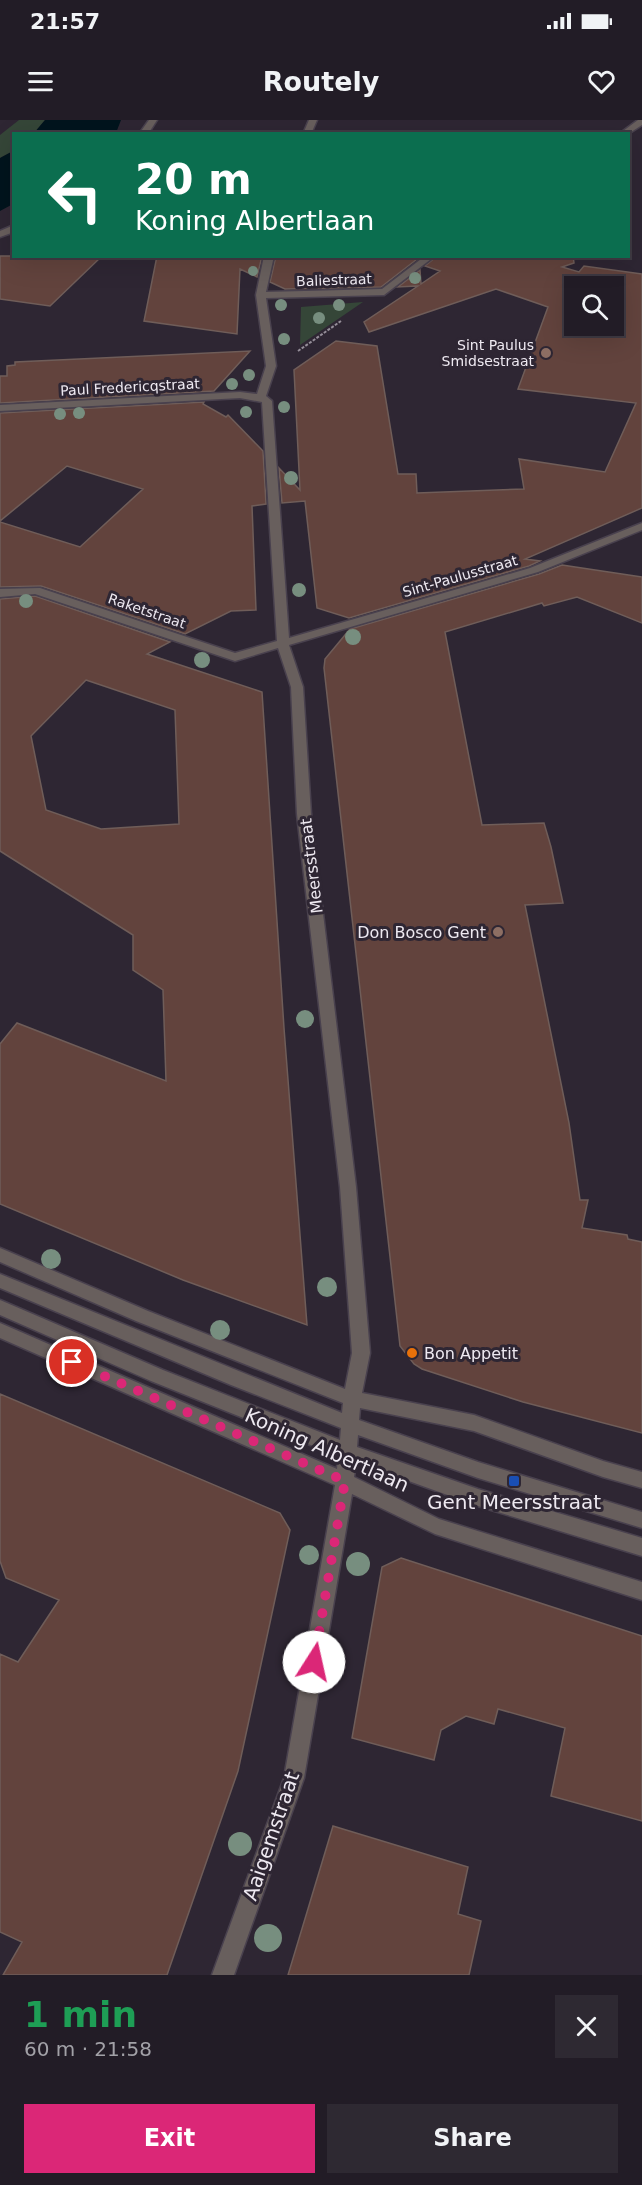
<!DOCTYPE html>
<html lang="en">
<head>
<meta charset="utf-8">
<style>
  :root { --surface:#221c26; --page:#2e2932; --text:#f1f3f6; --muted:#a2a1a7; --line:#3f3a43; --accent:#db2777 }
  body { margin:0; font-family:"DejaVu Sans",sans-serif; background:var(--page); color:var(--text); height:100vh; display:flex; flex-direction:column; font-size:22px; white-space:nowrap }
  * { box-sizing:border-box; margin:0 }
  p { font-size:20px; color:var(--muted) }
  .icon { flex:none; width:33px; height:33px; fill:none; stroke:currentColor; stroke-width:2; stroke-linecap:round; stroke-linejoin:round }
  .map { position:relative; height:1855px; overflow:hidden }
  .details { display:flex; flex-direction:column; background:var(--surface); flex:1 }
  .details>* { flex:none }
  .hud { position:absolute; left:12px; top:12px; width:618px; height:126px; border-radius:0px; box-shadow:0 6px 24px #0002,0 0 0 2px var(--line); background:#0b6e4f; color:#fff; overflow:hidden }
  .controls { position:absolute; left:564px; top:156px; display:grid; gap:12px }
  .controls a { display:grid; place-items:center; width:60px; height:60px; border-radius:0px; background:var(--surface); box-shadow:0 6px 24px #0002,0 0 0 2px var(--line); font-size:30px }
  .pin { position:absolute; display:grid; place-items:center; width:51px; height:51px; color:#fff; margin:-26px; border:3px solid #fff; border-radius:50%; box-shadow:0 2px 6px #0007 }
  .me { position:absolute; width:66px; margin:-33px; rotate:10deg; stroke-linejoin:round; filter:drop-shadow(0 0 4px #0008) }
  .turn { display:flex; align-items:center; gap:21px; height:126px; padding:0 24px; font-size:27px }
  .turn .icon { width:78px; height:78px; stroke-width:2.5 }
  .turn b { display:block; font-size:42px; line-height:51px }
  .round { display:grid; place-items:center; flex:none; width:63px; height:63px; border-radius:0px; background:var(--page) }
  .headline { display:flex; align-items:center; justify-content:space-between; height:102px; padding:0 24px }
  h1 { font-size:36px; font-weight:600; line-height:45px; color:#1e9e55 }
  .button { display:flex; gap:12px; margin-top:auto; padding:12px 24px }
  .button a { flex:1; height:69px; border-radius:0px; background:var(--accent); color:#fff; font-size:24px; font-weight:600; line-height:69px; text-align:center }
  .button a+a { background:var(--page); color:var(--text) }
  .status { display:flex; justify-content:space-between; align-items:center; height:42px; padding:0 30px; background:var(--surface); direction:ltr }
  .status svg { height:16px; fill:currentColor }
  header { display:flex; justify-content:space-between; align-items:center; height:78px; padding:0 24px; background:var(--surface); font-size:27px; font-weight:600 }
  .map>svg:first-child { display:block }
  .green { fill:#354638 }
  .water { fill:#00141d }
  .building { fill:#62433d; stroke:#6f5d59; stroke-width:1.5; fill-rule:evenodd }
  .lines { fill:none; stroke-linecap:round; stroke-linejoin:round }
  .minor-casing { stroke:#49414e; stroke-width:3 }
  .path { stroke:#958e99; stroke-width:2; stroke-dasharray:3 1.5; stroke-linecap:butt }
  .minor { fill:#685f5d; fill-rule:evenodd }
  .tree { fill:#778e7f }
  .route { stroke:#db2777; stroke-width:10; stroke-dasharray:0 18 }
  .education-dot { fill:#8d6e63; stroke:#2e2633; stroke-width:2 }
  .food-dot { fill:#e8710a; stroke:#2e2633; stroke-width:2 }
  .transit-dot { fill:#1a4fb4; stroke:#2e2633; stroke-width:2 }
  .labels { text-anchor:middle; stroke-width:6; stroke-linejoin:round; paint-order:stroke }
  .far-street-label { font-size:14px; fill:#eee9f1; stroke:#2e2633 }
  .far-poi-label { font-size:14px; fill:#eee9f1; stroke:#2e2633; text-anchor:end }
  .street-label { font-size:16px; fill:#eee9f1; stroke:#2e2633 }
  .poi-label { font-size:16px; fill:#eee9f1; stroke:#2e2633; text-anchor:end }
  .near-street-label { font-size:20px; fill:#eee9f1; stroke:#2e2633 }
  .near-poi-label { font-size:20px; fill:#eee9f1; stroke:#2e2633 }
</style>
</head>
<body>
<div class="status"><b>21:57</b><svg viewBox="0 0 49 12"><path d="M0 12V9h3v3zM5 12V6h3v6zM10 12V3h3v9zM15 12V0h3v12zM26 1h20v11H26zM47 4h2v5h-2z"/></svg></div>
<header><svg class="icon" aria-label="menu" viewBox="0 0 24 24"><path d="M4 6h16M4 12h16M4 18h16"/></svg>Routely<svg class="icon" aria-label="heart" viewBox="0 0 24 24"><path d="M12 20l-8-8c-3-5 5-10 8-4 3-6 11-1 8 4z"/></svg></header>
<div class="map">
<svg width="642" height="1855" viewBox="0 0 642 1855">
  <rect width="100%" height="100%" fill="#2e2633"/>
  <path class="green" d="M19 0H45L34 13 14 14 13 31 0 38V15Z
    M363 182 300 225 301 187Z"/>
  <path class="water" d="M45 0H121L116 13H34Z
    M13 31V84L0 91V38Z"/>
  <path class="building" d="M0 136H102L50 186 0 179Z
    M157 136H262L257 157 240 149 237 214 144 201Z
    M276 136H421L381 167 285 169 270 162Z
    M437 136H573L574 143 562 147 579 152 584 146 642 154V388L525 439 540 441 529 446 349 498 317 488 305 381 282 383 279 348 300 370 294 250 336 221 377 226 398 354H416L417 373 524 369 519 339 605 352 636 283 518 269 548 187 496 169 369 212 364 202 418 166 398 167 420 150 421 164 440 151 425 146ZM574 166H614V206H574Z
    M250 231 214 271 0 283V256H7V246L15 245V242Z
    M204 282 203 284 226 297 228 295 263 331 266 384 252 386 256 490 231 491 185 514 41 466 0 467V402L80 427 143 369 67 346 0 401V293Z
    M562 445 642 457V503L577 477 544 486 542 483 445 512 482 705 544 703 551 727 563 783 525 785 569 1003 580 1080H588L582 1108 627 1115 628 1119 642 1122V1313L523 1282 422 1249 414 1244 400 1226 324 548 325 539 350 509 539 454Z
    M35 476 170 522 147 534 262 572 284 908 307 1205 183 1160 0 1084V924L17 903 166 961 163 870 133 850V815L0 731V479ZM86 560 175 590 179 704 101 709 46 690 31 616Z
    M0 1274 280 1393 290 1410 238 1651 167 1855H3L22 1822 0 1812V1534L18 1542 59 1480 6 1458 0 1441Z
    M401 1438 642 1516V1701L551 1676 565 1608 498 1589 494 1604 466 1596 441 1610 434 1640 352 1618 382 1447Z
    M333 1706 468 1747 458 1794 481 1801 469 1855H288Z"/>
  <g class="lines">
    <g class="minor-casing">
      <path id="minor" d="M149 0H157L148 14H139Z
        M309 0H317L311 14H303Z
        M638 0H642V5L628 14H619Z
        M14 105V112L0 117V111Z
        M264 136H274L266 172 382 169 425 136H435L384 175 266 178 276 246 266 276 272 281 289 518 530 448 642 403V410L538 452 289 525 303 567 311 694 356 1067 370 1233 362 1273 474 1295 603 1341 642 1352V1368L603 1357 474 1311 360 1288 359 1300 478 1342 642 1392V1408L478 1358 358 1315 357 1327 478 1369 642 1418V1436L478 1386 356 1342 354 1357 439 1399 642 1462V1480L435 1414 352 1374 304 1658 234 1855H212L284 1658 335 1365 0 1218V1203L337 1349 338 1336 151 1261 0 1195V1180L163 1250 340 1320 341 1308 231 1265 0 1168V1154L342 1293 343 1283 136 1201 0 1142V1128L148 1191 345 1269 352 1233 340 1067 297 694 291 567 278 528 235 541 35 474 0 477V469L40 468 235 533 277 521 262 282 240 278 0 291V285L240 272 257 274 266 246 256 175Z"/>
    </g>
    <path class="path" d="M298 231 341 201"/>
    <use href="#minor" class="minor"/>
  </g>
  <g class="tree">
    <circle cx="253" cy="151" r="5"/>
    <circle cx="415" cy="158" r="6"/>
    <circle cx="281" cy="185" r="6"/>
    <circle cx="339" cy="185" r="6"/>
    <circle cx="319" cy="198" r="6"/>
    <circle cx="284" cy="219" r="6"/>
    <circle cx="249" cy="255" r="6"/>
    <circle cx="232" cy="264" r="6"/>
    <circle cx="284" cy="287" r="6"/>
    <circle cx="246" cy="292" r="6"/>
    <circle cx="79" cy="293" r="6"/>
    <circle cx="60" cy="294" r="6"/>
    <circle cx="291" cy="358" r="7"/>
    <circle cx="299" cy="470" r="7"/>
    <circle cx="26" cy="481" r="7"/>
    <circle cx="353" cy="517" r="8"/>
    <circle cx="202" cy="540" r="8"/>
    <circle cx="305" cy="899" r="9"/>
    <circle cx="51" cy="1139" r="10"/>
    <circle cx="327" cy="1167" r="10"/>
    <circle cx="220" cy="1210" r="10"/>
    <circle cx="309" cy="1435" r="10"/>
    <circle cx="358" cy="1444" r="12"/>
    <circle cx="240" cy="1724" r="12"/>
    <circle cx="268" cy="1818" r="14"/>
  </g>
  <g class="lines">
    <path class="route" d="M72 1242 345 1361 314 1542"/>
  </g>
  <g class="education-dot">
    <circle cx="546" cy="233" r="6"/>
    <circle cx="498" cy="812" r="6"/>
  </g>
  <circle class="food-dot" cx="412" cy="1233" r="6"/>
  <rect class="transit-dot" x="508" y="1355" width="12" height="12" rx="3"/>
  <g class="labels">
    <g class="far-street-label">
      <text transform="translate(334 160) rotate(-2)" y="5">Baliestraat</text>
      <text transform="translate(130 267) rotate(-3)" y="5">Paul Fredericqstraat</text>
      <text transform="translate(460 456) rotate(-16)" y="5">Sint-Paulusstraat</text>
      <text transform="translate(147 491) rotate(19)" y="5">Raketstraat</text>
    </g>
    <g class="far-poi-label">
      <text x="534" y="230">Sint Paulus<tspan x="534" dy="16">Smidsestraat</tspan></text>
    </g>
    <g class="street-label">
      <text transform="translate(311 746) rotate(-97)" y="6">Meersstraat</text>
    </g>
    <g class="poi-label">
      <text x="486" y="818">Don Bosco Gent</text>
      <text x="424" y="1239" text-anchor="start">Bon Appetit</text>
    </g>
    <g class="near-street-label">
      <text transform="translate(327 1330) rotate(24)" y="7">Koning Albertlaan</text>
      <text transform="translate(271 1716) rotate(-71)" y="7">Aaigemstraat</text>
    </g>
    <g class="near-poi-label">
      <text x="514" y="1389">Gent Meersstraat</text>
    </g>
  </g>
</svg>
<div class="controls">
<a><svg class="icon" aria-label="search" viewBox="0 0 24 24"><circle cx="10" cy="10" r="6"/><path d="M15 15l6 6"/></svg></a>
</div>
<div class="pin" style="left:72px;top:1242px;background:#d93025"><svg class="icon" aria-label="arrive" viewBox="0 0 24 24"><path d="M6 21V4h12l-3 4 3 4H6"/></svg></div>
<svg class="me" style="left:314px;top:1542px" viewBox="-20 -20 40 40"><circle r="19" fill="#fff"/><path d="M0-13L10 11 0 6-10 11z" fill="#db2777"/></svg>
<div class="hud">
<div class="turn"><svg class="icon" aria-label="left" viewBox="0 0 24 24"><path d="M17 20v-9H6M10 6l-5 5 5 5"/></svg><div><b>20 m</b>Koning Albertlaan</div></div>
</div>
</div>
<section class="details">
<div class="headline"><div><h1>1 min</h1><p>60 m · 21:58</p></div><a class="round"><svg class="icon" aria-label="close" viewBox="0 0 24 24"><path d="M6 6l12 12M18 6L6 18"/></svg></a></div>
<div class="button"><a>Exit</a><a>Share</a></div>
</section>
</body>
</html>
